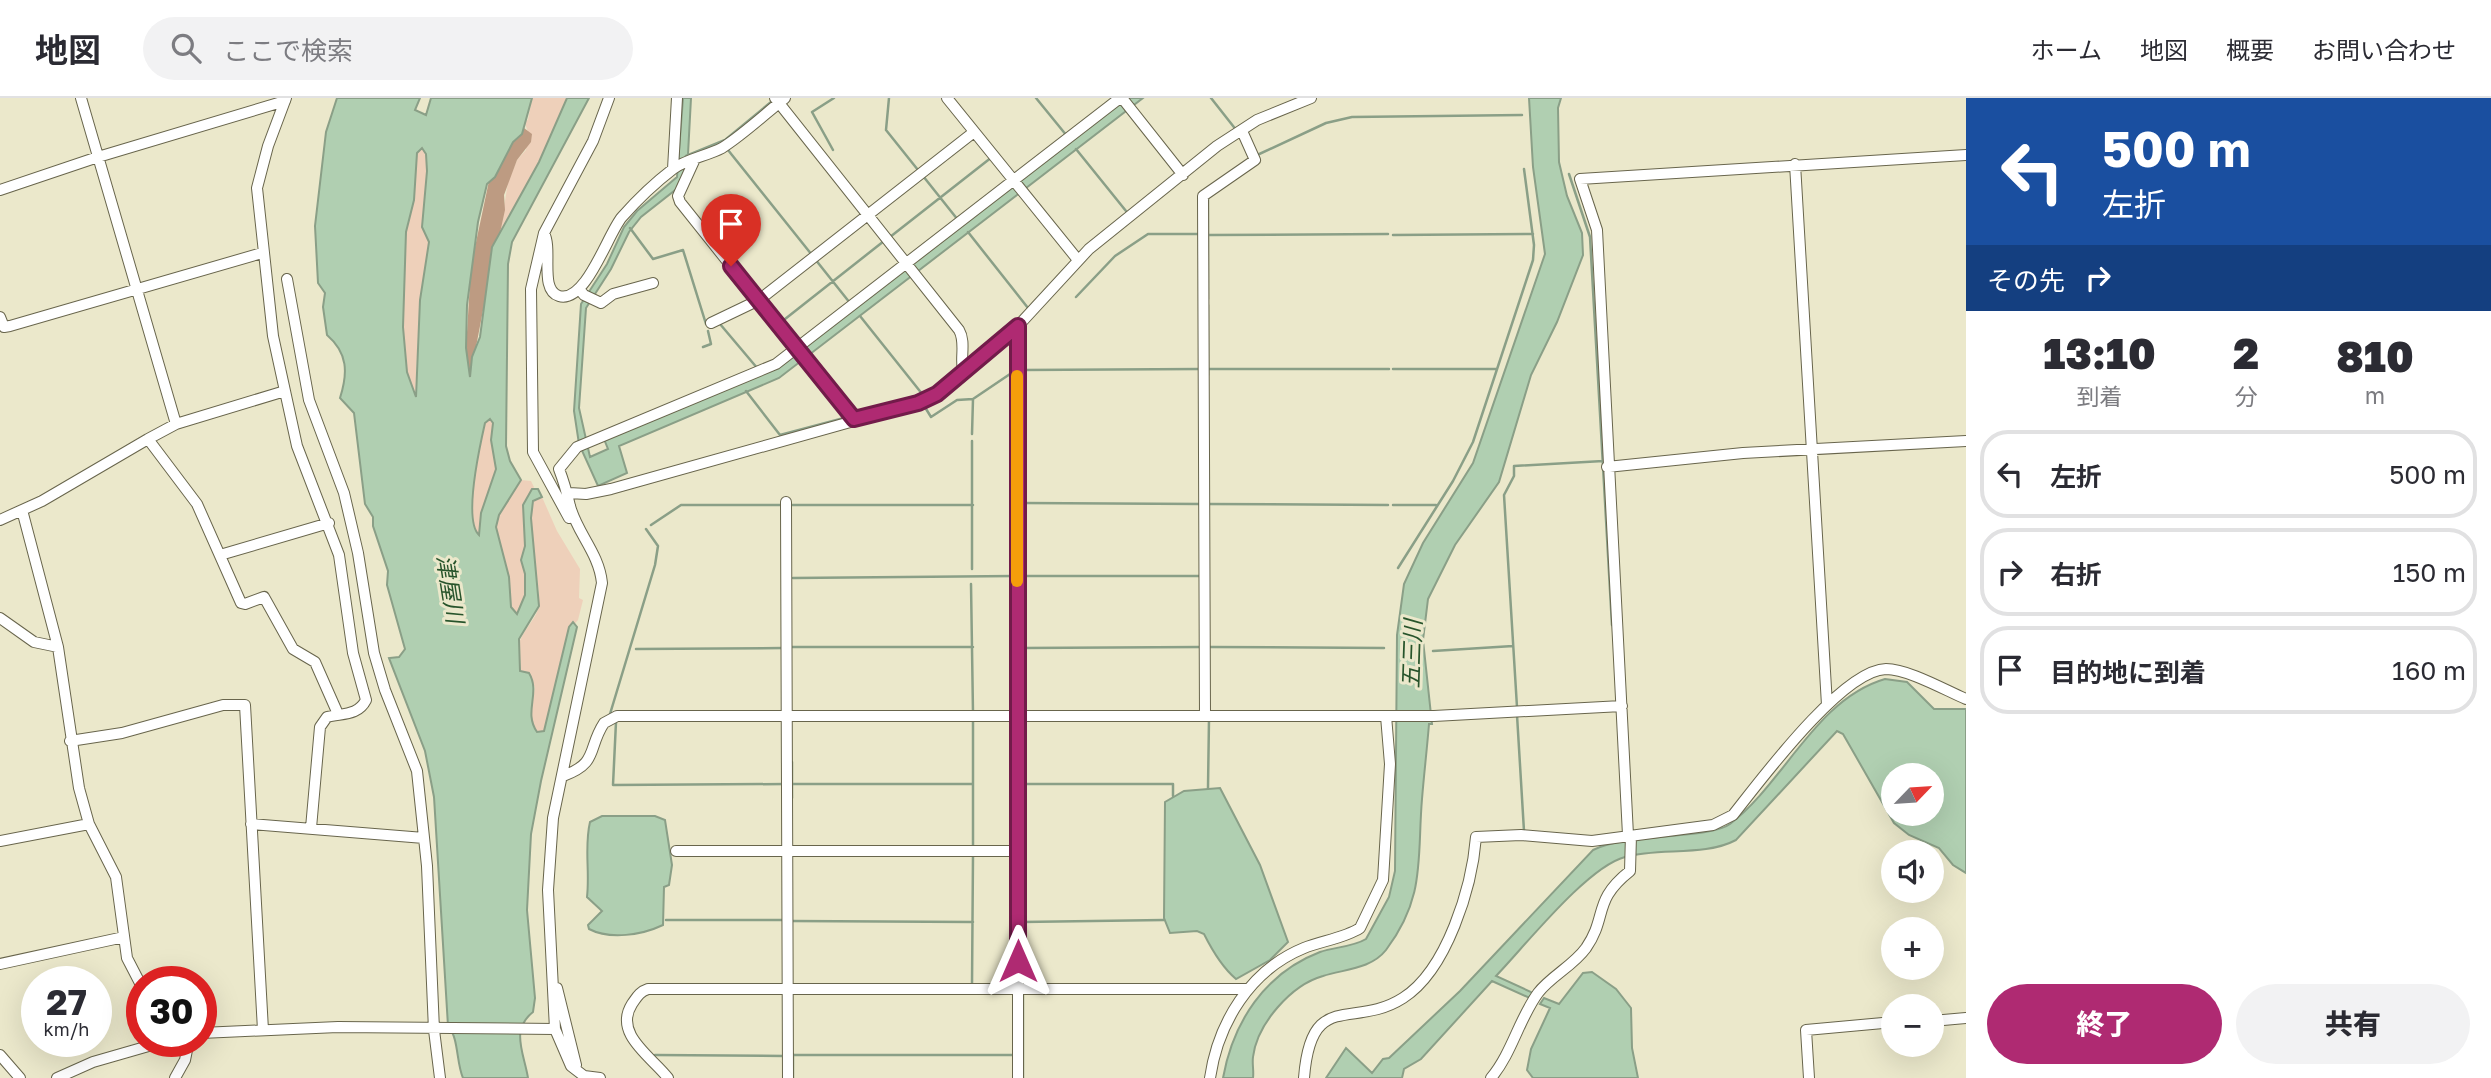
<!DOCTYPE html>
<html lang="ja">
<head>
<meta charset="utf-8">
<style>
  :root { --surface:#fff; --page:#f2f2f3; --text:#2b2b33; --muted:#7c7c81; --line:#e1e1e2; --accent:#af2a72 }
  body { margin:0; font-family:"Golos Text","Noto Sans JP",sans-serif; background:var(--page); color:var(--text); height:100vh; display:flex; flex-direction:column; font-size:26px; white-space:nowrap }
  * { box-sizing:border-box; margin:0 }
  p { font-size:23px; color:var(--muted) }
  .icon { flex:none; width:38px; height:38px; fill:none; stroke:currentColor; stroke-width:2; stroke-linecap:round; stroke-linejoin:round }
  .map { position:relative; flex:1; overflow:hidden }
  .details { display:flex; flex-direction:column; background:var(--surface); width:525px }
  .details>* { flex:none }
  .top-card { background:#1a4fa0; color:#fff; overflow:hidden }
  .needle { width:46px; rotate:65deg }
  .buttons { position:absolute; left:1881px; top:665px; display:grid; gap:14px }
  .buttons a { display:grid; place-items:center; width:63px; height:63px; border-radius:50%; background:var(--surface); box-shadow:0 7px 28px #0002; font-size:35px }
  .speed { position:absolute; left:21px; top:868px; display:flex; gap:14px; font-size:35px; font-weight:700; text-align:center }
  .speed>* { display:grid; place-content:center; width:91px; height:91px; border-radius:50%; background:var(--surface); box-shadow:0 7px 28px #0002; line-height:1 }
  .speed small { font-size:18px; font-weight:400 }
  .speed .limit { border:10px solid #d22; background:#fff; color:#111 }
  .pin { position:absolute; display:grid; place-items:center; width:60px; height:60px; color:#fff; margin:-72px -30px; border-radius:50% 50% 50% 0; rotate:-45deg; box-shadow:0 0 7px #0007 }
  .pin .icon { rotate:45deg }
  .me { position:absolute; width:77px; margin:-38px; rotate:0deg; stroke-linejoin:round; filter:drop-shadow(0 0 5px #0008) }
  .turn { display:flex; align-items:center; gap:24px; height:147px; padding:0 21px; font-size:32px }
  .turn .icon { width:91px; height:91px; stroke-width:2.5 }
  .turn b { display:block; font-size:49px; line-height:60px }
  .then { display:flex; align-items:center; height:66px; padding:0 21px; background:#0003; gap:14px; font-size:26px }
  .eta { display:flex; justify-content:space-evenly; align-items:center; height:119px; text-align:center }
  .eta b { font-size:42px; font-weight:800; line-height:49px }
  .button { display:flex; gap:14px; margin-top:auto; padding:14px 21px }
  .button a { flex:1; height:80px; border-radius:42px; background:var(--accent); color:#fff; font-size:28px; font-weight:800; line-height:80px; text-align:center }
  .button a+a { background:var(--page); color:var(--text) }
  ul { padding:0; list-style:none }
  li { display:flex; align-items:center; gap:21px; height:88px; margin:0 14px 10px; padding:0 7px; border:4px solid var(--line); border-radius:28px }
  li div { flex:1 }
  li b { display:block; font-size:26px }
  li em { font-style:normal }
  header { display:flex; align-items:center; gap:42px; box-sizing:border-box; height:98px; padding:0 35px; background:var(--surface); border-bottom:2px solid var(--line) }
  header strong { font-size:33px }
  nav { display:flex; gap:38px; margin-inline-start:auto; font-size:24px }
  .search { width:490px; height:63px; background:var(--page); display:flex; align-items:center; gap:18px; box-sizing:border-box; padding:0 24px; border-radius:38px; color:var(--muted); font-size:26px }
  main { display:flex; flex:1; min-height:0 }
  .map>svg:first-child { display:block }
  .green { fill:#eed0ba }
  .forest { fill:#bd9b82 }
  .water { fill:#b0cfb1; stroke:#8a9f87; stroke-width:2; fill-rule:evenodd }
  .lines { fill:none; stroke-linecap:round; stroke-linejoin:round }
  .stream { stroke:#8a9f87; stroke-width:2.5 }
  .minor-casing { stroke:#68654c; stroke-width:12 }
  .minor { stroke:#fff; stroke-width:10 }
  .route-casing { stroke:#721b4a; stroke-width:18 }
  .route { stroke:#af2a72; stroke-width:12 }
  .slow { stroke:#f59e0b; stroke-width:12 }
  .labels { text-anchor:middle; stroke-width:6; stroke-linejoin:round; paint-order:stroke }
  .water-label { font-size:23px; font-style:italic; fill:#27542b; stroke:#ebe8cb }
</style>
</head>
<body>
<header>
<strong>地図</strong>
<div class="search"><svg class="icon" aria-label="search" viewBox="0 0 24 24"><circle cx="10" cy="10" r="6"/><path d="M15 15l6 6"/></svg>ここで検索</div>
<nav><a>ホーム</a><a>地図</a><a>概要</a><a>お問い合わせ</a></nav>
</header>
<main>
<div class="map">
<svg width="1966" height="980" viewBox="0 0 1966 980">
  <rect width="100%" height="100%" fill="#ebe8cb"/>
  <path class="green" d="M532 0H567L539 64 500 135 508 84 517 62 526 52 528 34 524 23 528 22Z
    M423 50 426 56 427 73 422 129 429 144 418 237 415 299 407 274 403 229 406 134 414 102 417 55Z
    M490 321 493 325 491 342 496 371 481 415 480 437C463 423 480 346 485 325Z
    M521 382 531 383 534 389 523 407 525 449 521 462 525 476V497L517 516 511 509 509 479 496 429 499 417Z
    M542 399 557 433 580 471 579 500 583 502 578 522 568 533 544 633 540 635 535 633 530 617 535 589C528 581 518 574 517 563 515 533 539 524 539 504 540 473 522 433 534 403Z"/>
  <path class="forest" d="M524 30 532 36 531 44 517 62 504 97 505 112 500 135 491 151 490 176 470 280 466 251 471 168 489 83 495 79 513 44Z"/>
  <path class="water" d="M337 0H420L415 12 426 17 431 0H532L522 36 513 44 495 79 487 86 478 124 467 207 466 250 470 279 472 259 480 239 492 149 539 64 567 0H589L512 144 508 166 506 348 510 363 521 382 499 417 496 429 509 479 511 509 517 516 525 497V476L521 462 525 448 523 407 532 391H538L542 399 533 403 531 420 539 508 519 541 520 573 529 575C541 595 523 614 537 634L544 633 569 529 573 524 577 529 541 683 531 736 527 812 535 900 533 914C510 932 524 955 528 980H463C456 964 459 940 448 928L434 699 425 653 389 560 399 559 405 551 387 487 388 473 373 428V419L365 406 354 315 340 300C348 275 348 255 327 237L323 209 325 195 318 185 315 128 326 34ZM422 50 426 56 427 73 422 129 429 144 420 202 416 299 407 274 403 229 406 134 414 102 417 55ZM490 321 493 325 491 342 496 371 481 415 479 437C463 422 480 347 485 325Z
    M683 0H691L687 75 679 89 641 119 629 134 611 171 586 210 579 310 590 359 608 351 604 341 767 273 1125 0H1143L779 280 619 348 627 375 598 388 579 346 574 313 581 206 607 166 624 129 637 113 677 79Z
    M1529 0H1561L1558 10 1559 64 1567 98 1582 135 1583 157 1557 224 1531 277 1499 384 1455 447 1428 501 1423 542 1432 626H1429C1427 651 1424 676 1422 701 1417 760 1426 799 1386 852 1371 871 1345 871 1323 878 1291 887 1257 926 1253 959 1252 966 1254 973 1253 980H1223C1233 924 1265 875 1320 854 1334 849 1353 849 1366 841L1389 799 1395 773 1397 537 1404 486 1423 445 1473 365 1545 156 1533 69Z
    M1885 581 1907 584 1934 611H1966V775L1953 767 1939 750 1909 737 1894 725 1843 636 1837 633 1736 742C1704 759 1660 749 1625 759 1587 769 1525 848 1496 878L1531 894 1534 898 1532 901 1492 883 1421 961 1404 971 1402 980H1326L1346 950 1372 975 1383 961 1389 960 1460 893 1593 752C1627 735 1710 741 1730 726 1784 685 1816 601 1885 581ZM1894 677H1932V716H1894Z
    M1220 690 1260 767 1288 844 1270 862 1236 881C1223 870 1213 854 1204 836L1197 833 1170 835 1164 820 1165 704 1184 693Z
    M602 718H655L665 722 672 767 669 787 664 789 663 827C642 837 610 842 589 831L588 827 602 813 587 799C590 772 584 749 590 724Z
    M1592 874 1616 891 1631 910 1632 950 1638 980H1533L1527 972 1531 951 1550 910 1540 906 1544 900 1559 906 1583 875Z"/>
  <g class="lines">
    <path class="stream" d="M889 0 886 32 918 72
      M1036 0 1067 38
      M1211 0 1237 33
      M1076 51 1126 113
      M728 52 812 157
      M833 52 812 14 834 0
      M686 58 725 42 771 4
      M1255 58 1326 25 1352 19 1522 17
      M1569 76 1590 139 1612 527
      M923 78 958 122
      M1208 100V201
      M630 130 653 161 683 152 706 226
      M968 134 1028 210
      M1209 137 1388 136
      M1393 137 1533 136
      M890 139 992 59
      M815 161 850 205
      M1076 199 1115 158 1148 136H1201
      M1208 207V277
      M860 218 923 297
      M780 225 884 143
      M720 226 758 271
      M703 249 711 246 708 233
      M1207 271H1389
      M1393 271H1497
      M1022 272 1200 271
      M746 293 780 337 844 320
      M923 306 931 319 957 302 973 301 1013 274
      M855 317 928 294 953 277
      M972 336 973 301
      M1022 405 1201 406
      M1206 406 1388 407
      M1393 407H1436
      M790 411 791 407H973
      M651 427 681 407H782
      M1398 470 1453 383 1473 344 1533 162 1534 147 1524 71
      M972 471V343
      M1022 478H1200
      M793 480 1014 478
      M971 486 973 615
      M791 549H973
      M1209 549 1384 550
      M1022 550 1201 549
      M636 551 783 550
      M1433 553 1513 548
      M1517 609 1504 397 1514 378V368L1603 363
      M610 616 655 467 658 448 646 431
      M1517 617 1524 733
      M616 624 613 687 785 686
      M792 664V700
      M792 686H973
      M1022 686H1173V698
      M1208 690 1209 621
      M973 749V621
      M666 822H785
      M791 823 973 824
      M1022 824 1164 822
      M972 887 973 757
      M793 956V980
      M655 957 784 958
      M793 957H1013
      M1023 980V894"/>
    <g class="minor-casing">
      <path id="minor" d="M81 0 176 326
        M286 0 268 48 257 90 273 238 297 348 339 457 353 555 366 602C358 618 342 615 327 619L320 629 311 730
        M775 0 959 232C966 244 960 259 963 273
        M947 0 1078 162
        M1122 0 1183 77
        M694 63 678 98 680 104 854 322
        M1795 66 1827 607
        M673 71 677 0
        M0 92 98 59 285 3
        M544 135C553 152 539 192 559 198 586 206 608 135 622 119 637 102 656 84 673 71 686 61 707 58 722 50 744 36 765 16 785 0
        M287 181 309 302 344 395 358 455 374 555 385 592 417 673 427 768 434 932 440 980
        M579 191 584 197 601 205 613 196 653 185
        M0 219 4 229 10 228 262 155
        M711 225 759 202 974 34
        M1018 228V980
        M285 293 176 326 148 341 197 406 241 505 245 506 264 499 293 551 315 564 338 616
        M1607 369 1743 355 1966 343
        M569 395 586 396 611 391 918 305 938 296 1018 228 1089 151 1217 48 1257 22 1311 0
        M786 404 788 980
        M22 412 58 549 79 690 89 726 116 779 127 860 142 889
        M569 420 533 354 531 191 544 135 593 43 609 0
        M0 422 42 403 148 341
        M220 457 329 425
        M0 520 34 544 58 549
        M1205 618 1203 98 1255 62 1242 33
        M70 643 122 635 223 607H245L263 932
        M563 678C599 665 587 651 604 625L617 618H1434L1622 608
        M251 726 424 740
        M1628 737 1597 132 1580 81 1966 57
        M0 743 89 726
        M676 753H1018
        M0 866 124 839
        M557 890 576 967
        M1932 923 1966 920
        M201 935 338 929 555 931
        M0 957 20 980
        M57 980 93 964 166 943
        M175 980 185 962 187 952 182 943
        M600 980 584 978 571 968 555 931 548 792 553 720 602 485C599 455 577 435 570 408 567 395 564 384 559 371L577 349 776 266 1120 0
        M668 980C652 959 613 936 632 906 637 899 639 894 648 891H1247
        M1210 980C1218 925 1250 872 1304 850 1321 843 1345 840 1360 830L1383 782 1390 666 1386 618
        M1304 980C1311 890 1353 932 1403 900 1447 872 1472 789 1476 739L1521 737 1592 743 1713 727 1733 717C1760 683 1842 572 1886 571 1908 571 1945 592 1966 601
        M1491 980C1512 955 1519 921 1538 895 1551 878 1573 868 1586 850 1608 818 1592 803 1630 773L1631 737
        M1809 980 1806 932 1894 924"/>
    </g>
    <use href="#minor" class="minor"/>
  </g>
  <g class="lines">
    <g class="route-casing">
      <path id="route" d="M731 168 854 321 918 305 937 296 1018 228V863"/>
    </g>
    <use href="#route" class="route"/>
    <path class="slow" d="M1017 278V483"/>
  </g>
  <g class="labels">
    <g class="water-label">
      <text transform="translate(450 491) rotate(81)" y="8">津屋川</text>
      <text transform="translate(1412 556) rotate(-88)" y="8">五三川</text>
    </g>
  </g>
</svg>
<div class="buttons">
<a><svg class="needle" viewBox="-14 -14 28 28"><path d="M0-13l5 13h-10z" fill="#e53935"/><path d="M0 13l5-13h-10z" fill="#7c7c81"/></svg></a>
<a><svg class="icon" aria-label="sound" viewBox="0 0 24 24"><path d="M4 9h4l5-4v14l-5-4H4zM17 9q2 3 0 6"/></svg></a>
<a>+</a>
<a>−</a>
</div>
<div class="speed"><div>27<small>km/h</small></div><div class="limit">30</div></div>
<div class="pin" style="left:731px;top:168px;background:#d93025"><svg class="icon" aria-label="arrive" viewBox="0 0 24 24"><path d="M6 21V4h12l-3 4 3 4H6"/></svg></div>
<svg class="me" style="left:1018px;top:863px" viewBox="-20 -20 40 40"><path d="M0-17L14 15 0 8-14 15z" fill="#af2a72" stroke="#fff" stroke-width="4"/></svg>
</div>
<section class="details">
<div class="top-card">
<div class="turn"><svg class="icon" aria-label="left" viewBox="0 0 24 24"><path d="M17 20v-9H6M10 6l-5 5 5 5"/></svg><div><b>500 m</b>左折</div></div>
<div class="then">その先<svg class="icon" aria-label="right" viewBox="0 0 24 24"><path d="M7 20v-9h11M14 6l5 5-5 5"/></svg></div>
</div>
<div class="eta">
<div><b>13:10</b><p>到着</p></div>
<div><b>2</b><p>分</p></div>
<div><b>810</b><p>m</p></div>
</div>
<ul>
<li><svg class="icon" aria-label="left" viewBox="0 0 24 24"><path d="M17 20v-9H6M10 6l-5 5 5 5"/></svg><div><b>左折</b></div><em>500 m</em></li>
<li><svg class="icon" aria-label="right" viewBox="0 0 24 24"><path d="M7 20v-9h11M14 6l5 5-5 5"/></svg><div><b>右折</b></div><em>150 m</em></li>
<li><svg class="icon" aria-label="arrive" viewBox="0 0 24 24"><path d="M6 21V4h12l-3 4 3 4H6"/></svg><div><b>目的地に到着</b></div><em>160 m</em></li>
</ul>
<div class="button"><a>終了</a><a>共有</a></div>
</section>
</main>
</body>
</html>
